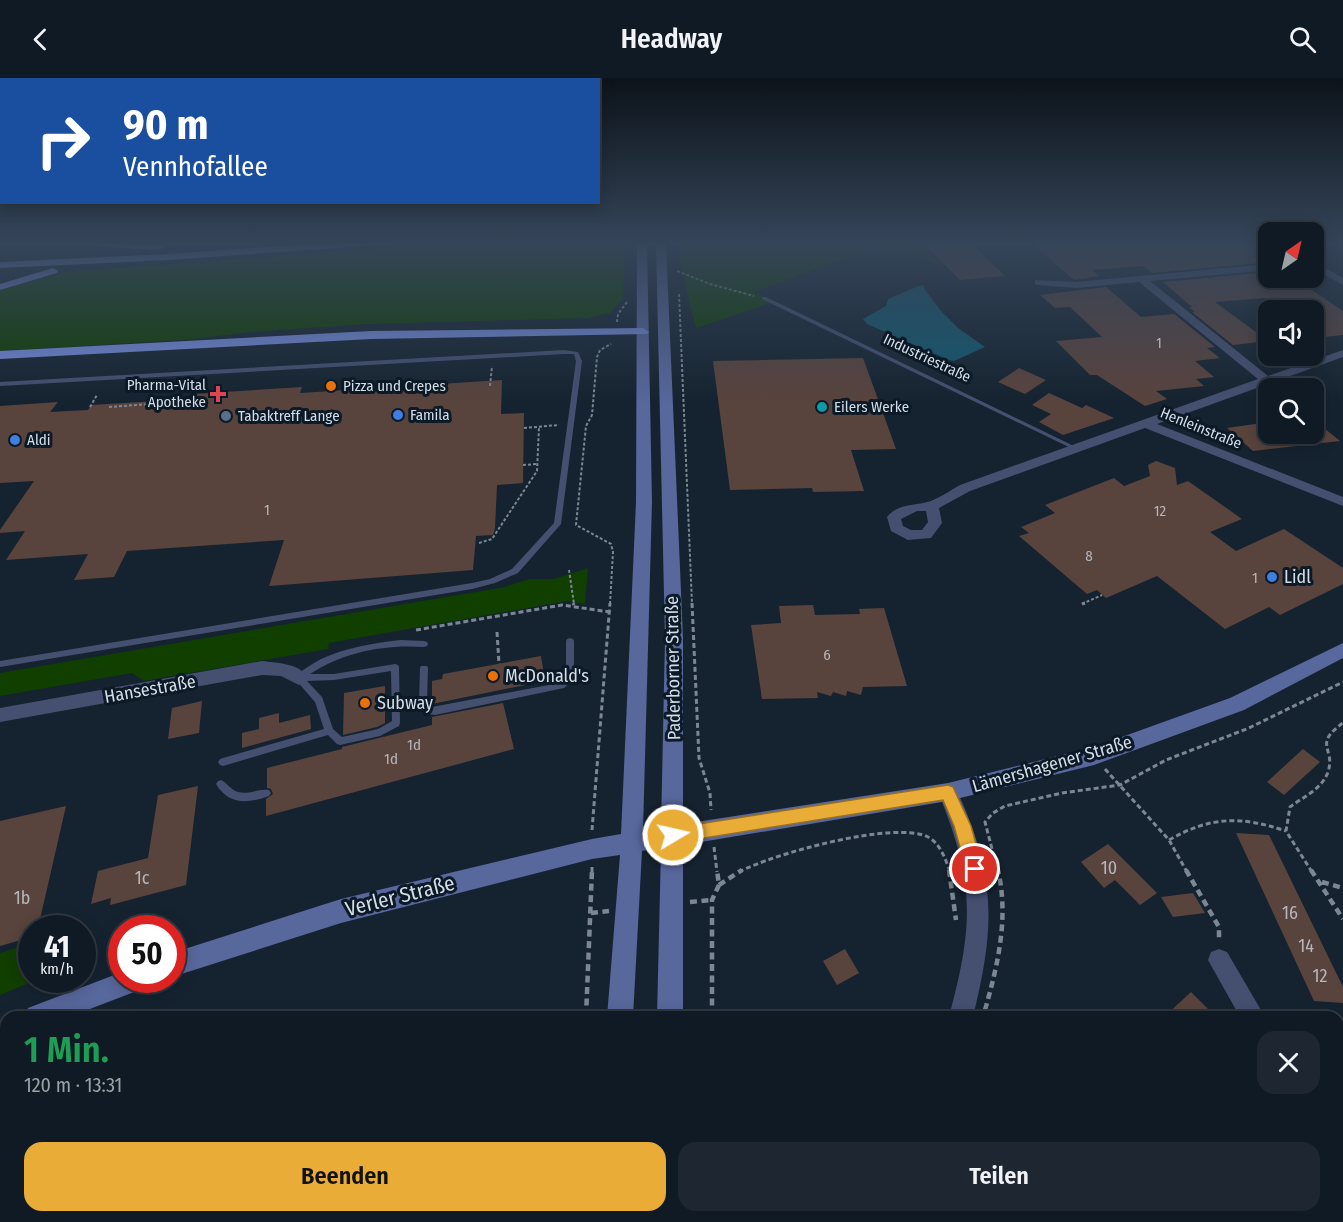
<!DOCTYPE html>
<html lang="de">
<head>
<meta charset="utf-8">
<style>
  :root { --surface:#101a24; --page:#1e2731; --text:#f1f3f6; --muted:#9ca1a6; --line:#303841; --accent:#e8ac37 }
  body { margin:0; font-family:"Fira Sans Condensed",sans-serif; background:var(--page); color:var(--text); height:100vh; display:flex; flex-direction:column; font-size:22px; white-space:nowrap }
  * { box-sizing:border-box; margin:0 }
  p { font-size:20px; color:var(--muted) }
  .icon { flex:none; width:33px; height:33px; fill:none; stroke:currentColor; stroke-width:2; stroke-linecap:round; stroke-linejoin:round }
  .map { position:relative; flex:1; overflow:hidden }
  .drawer { position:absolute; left:0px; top:933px; width:1344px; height:212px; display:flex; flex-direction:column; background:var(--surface); border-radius:18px 18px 0 0; box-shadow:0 3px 15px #0003,0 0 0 2px var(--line) }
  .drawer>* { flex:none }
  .guide { position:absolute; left:0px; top:0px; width:600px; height:126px; box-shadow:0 3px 15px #0003,0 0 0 2px var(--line); background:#1a4fa0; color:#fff; overflow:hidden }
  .needle { width:39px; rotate:34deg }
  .tools { position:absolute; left:1258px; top:144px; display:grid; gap:12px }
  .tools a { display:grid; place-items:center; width:66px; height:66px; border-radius:12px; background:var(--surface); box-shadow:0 3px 15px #0003,0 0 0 2px var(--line); font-size:30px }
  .speed { position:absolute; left:18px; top:837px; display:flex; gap:12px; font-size:30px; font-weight:700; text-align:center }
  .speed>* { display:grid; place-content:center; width:78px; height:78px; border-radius:50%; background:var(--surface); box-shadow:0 3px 15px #0003,0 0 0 2px var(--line); line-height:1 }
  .speed small { font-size:15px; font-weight:400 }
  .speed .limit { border:9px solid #d22; background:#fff; color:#111 }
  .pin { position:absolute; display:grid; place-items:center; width:51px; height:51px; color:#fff; margin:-26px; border:3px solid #fff; border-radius:50%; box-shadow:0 2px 6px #0007 }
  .me { position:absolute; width:66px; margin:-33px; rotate:81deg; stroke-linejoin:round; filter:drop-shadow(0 0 4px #0008) }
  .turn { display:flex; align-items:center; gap:21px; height:126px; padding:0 24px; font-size:27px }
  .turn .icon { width:78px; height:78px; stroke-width:2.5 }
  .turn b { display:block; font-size:42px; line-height:51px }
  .round { display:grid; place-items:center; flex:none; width:63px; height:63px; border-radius:18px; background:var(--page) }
  .head { display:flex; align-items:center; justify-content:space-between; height:102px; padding:0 24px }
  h1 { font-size:36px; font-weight:600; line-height:45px; color:#1e9e55 }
  .primary-button { display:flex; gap:12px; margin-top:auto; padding:12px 24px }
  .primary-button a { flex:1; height:69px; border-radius:18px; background:var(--accent); color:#111; font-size:24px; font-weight:600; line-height:69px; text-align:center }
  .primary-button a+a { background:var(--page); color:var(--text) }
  header { display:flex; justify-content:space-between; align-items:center; height:78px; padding:0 24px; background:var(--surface); font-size:27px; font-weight:600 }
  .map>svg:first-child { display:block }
  .green { fill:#103f00 }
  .water { fill:#12586f }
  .building { fill:#59433d }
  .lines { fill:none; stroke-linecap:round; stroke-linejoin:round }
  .path-far2 { stroke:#7c8793; stroke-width:2; stroke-dasharray:3 2; stroke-linecap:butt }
  .path-far1 { stroke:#7c8793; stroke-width:3; stroke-dasharray:5 3; stroke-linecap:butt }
  .path { stroke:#7c8793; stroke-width:4.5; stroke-dasharray:7 4.5; stroke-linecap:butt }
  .service { fill:#454f70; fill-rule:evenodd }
  .minor { fill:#454f70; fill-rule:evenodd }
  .secondary { fill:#58679c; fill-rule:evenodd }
  .motorway { fill:#758bdd; fill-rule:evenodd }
  .route { fill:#e8ac37; stroke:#977024; stroke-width:1.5 }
  .food-dot { fill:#e8710a; stroke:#0c1926; stroke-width:2 }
  .health-dot { fill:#e0444e; stroke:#0c1926; stroke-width:2 }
  .culture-dot { fill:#0f9aa8; stroke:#0c1926; stroke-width:2 }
  .shop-dot { fill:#3f7fe0; stroke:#0c1926; stroke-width:2 }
  .service-dot { fill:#5c6f8a; stroke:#0c1926; stroke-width:2 }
  .labels { text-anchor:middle; stroke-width:6; stroke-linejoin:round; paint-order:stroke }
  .far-number-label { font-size:14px; fill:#b5b6bc }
  .far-street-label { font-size:15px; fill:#d4dde7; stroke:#0c1926 }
  .far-poi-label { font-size:15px; fill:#d4dde7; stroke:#0c1926; text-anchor:start }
  .number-label { font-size:15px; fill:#b5b6bc }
  .poi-label { font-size:18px; fill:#d4dde7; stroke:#0c1926; text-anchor:start }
  .street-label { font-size:18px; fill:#d4dde7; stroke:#0c1926 }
  .near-number-label { font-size:18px; fill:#b5b6bc }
  .near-street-label { font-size:21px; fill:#d4dde7; stroke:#0c1926 }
</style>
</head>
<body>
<header><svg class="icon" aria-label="back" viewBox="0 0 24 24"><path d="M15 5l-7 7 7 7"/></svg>Headway<svg class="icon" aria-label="search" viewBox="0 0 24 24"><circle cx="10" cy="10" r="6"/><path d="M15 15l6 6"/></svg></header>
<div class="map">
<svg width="1343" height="1144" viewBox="0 0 1343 1144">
  <rect width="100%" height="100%" fill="#152330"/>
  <path class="green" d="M459 165H625L623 221 610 235 587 240 367 246 250 254 193 261 0 273V212L66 194Z
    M679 165H919L939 186 904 174 867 172 754 214 774 224 696 250 681 189Z
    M588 490 585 526 567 523 329 565 328 571 144 603 132 595 0 618V595L505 509 529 501H554Z
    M31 865 32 902H36L0 917V875Z
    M6 984V1138L53 1139 43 1144H0V986Z"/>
  <path class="water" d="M921 207 924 208 925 212 941 233 958 250 985 269 954 283 949 282 867 246 863 241 886 228 888 221Z"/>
  <path class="building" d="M923 165H970L1005 198 960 202Z
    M1032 165H1262L1269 169V184L1152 195 1144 188 1092 192 1099 198 1074 202Z
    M1269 194V200H1294L1343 233V257L1314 260V232H1283L1264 220 1215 224 1268 263 1233 267 1192 234H1195L1189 229H1192L1163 204Z
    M1106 209 1141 239 1174 236 1215 269 1207 270 1220 280 1195 283 1214 299 1196 301 1204 308 1156 313 1167 321 1145 328 1097 297H1090L1056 263 1102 259 1070 229 1055 230 1040 217Z
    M863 280 896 371 851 372 864 413 813 414 812 410 730 412 713 283Z
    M1019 290 1046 302 1025 316 998 304Z
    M502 302 501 336 524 335 523 405 497 407 495 450 493 457 476 458 473 492 269 508 284 462 127 473 114 499 74 502 88 476 6 482 25 453 0 455V452L34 403 0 405V328L58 324 50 334 88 332 91 327 190 321 193 316 302 309 300 315Z
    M1049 315 1082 330 1086 327 1114 340 1063 357 1039 344 1051 336 1032 327Z
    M1314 342 1340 363 1253 373 1227 350 1269 344V356H1314Z
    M1156 383 1175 390 1177 407 1188 403 1242 441 1210 454 1236 473 1284 451 1343 490V506L1280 537 1269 529 1225 551 1157 498 1106 520 1097 512 1087 516 1019 458 1029 455 1021 449 1055 435 1045 427 1114 400 1124 408 1150 398 1148 387Z
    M813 527 815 537 860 536 859 531 884 530 907 608 863 609 861 617 847 613 846 618 833 614 831 618 817 614 818 620 762 621 751 547 781 545 779 528Z
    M541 578 545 603 432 626V603L442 601 443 596Z
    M385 608V645L377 649 343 657 344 615Z
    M202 623 199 655 168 661 172 630Z
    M503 625 514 671 266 738V721L273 716 271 711 267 710V690L342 671V669L432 647V639Z
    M279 635V645L310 637 311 651 242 670V655L259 651V640Z
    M1303 671 1320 684 1284 717 1267 704Z
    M198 708 186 807 110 827 111 820 91 826 98 793 148 780 158 717Z
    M66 728 38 850H32V859L0 868V743Z
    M1236 755 1269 757 1343 909V925L1314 923Z
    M1108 766 1157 815 1140 827 1115 802 1104 810 1081 784Z
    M1193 815 1205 835 1173 839 1161 819Z
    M845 871 859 895 837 907 823 883Z
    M1191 914 1216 939H1164Z"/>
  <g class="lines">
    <path class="path-far2" d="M677 193 710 206 754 218
      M679 216 692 526
      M617 244 618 236 627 224
      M490 308 492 288
      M90 329 97 317
      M109 329 191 323 195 318 198 319
      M524 350 559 347
      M523 387 537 386
      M479 465 492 461 537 393 539 349
      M569 492 574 526
      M610 526 613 474 611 466 576 447 586 348 592 337 597 279 600 272 611 266
      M1082 526 1102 517"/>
    <path class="path-far1" d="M573 525 574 527
      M692 525 699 680 710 715 711 732
      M1082 526 1085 525
      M416 552 562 527 610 534
      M497 554 499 586
      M1105 691 1169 762 1187 794
      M592 752 610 525
      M1169 762C1211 738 1241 738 1286 753
      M714 769 717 794
      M592 794V789
      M739 794C772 776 895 742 928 759 940 765 946 782 950 794
      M998 794 985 744 993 735 1005 728 1062 715 1120 707 1166 682 1249 650 1343 604
      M1312 794 1286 753 1290 729C1303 719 1322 711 1328 694 1336 670 1312 667 1343 645"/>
    <path class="path" d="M949 792 956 842
      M1186 792 1219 849V862
      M1311 792 1343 841
      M1322 804 1343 810
      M719 807 742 792
      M690 824 712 822
      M591 835 609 833
      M985 932C998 886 1009 840 998 792
      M586 939 592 792
      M712 939V822L719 807 717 792
      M707 1138V1144
      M341 1144 350 1138
      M573 1144 574 1138"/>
    <path class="service" d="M762 219H766L1078 370 1077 371H1073L762 221Z
      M564 272 578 274 582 283 561 446 518 495 495 505 472 511 0 589V583L472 505 490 501 512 491 554 445 576 283 574 276H564L0 308V304Z
      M570 560 573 561 574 563V601L564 610 435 637 427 636 419 626 420 590 421 588H427L428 590 427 625 432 629 559 605 566 600V563L567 561Z
      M400 562 424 563 427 564 428 566 427 568 424 569C385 566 343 574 310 596H334L395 586 398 587 399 589 400 645 399 648 380 658 340 667 337 666 328 657 223 688 220 687 218 684 220 681 223 680 324 651 315 624 296 602 295 600 296 597C304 591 312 586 321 581 345 570 373 565 400 562ZM391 593 392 643 378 651 342 659 333 651 322 619 307 603 334 602Z
      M221 702C227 705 231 712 238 714 249 717 259 710 269 712L271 715 269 718C249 725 229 728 216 706L218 703Z"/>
    <path class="minor" d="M1314 184 1343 200V207L1314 191Z
      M1269 186V192L1150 203 1268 298 1343 272V279L1157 346 1343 419V428L1145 350 970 413 939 430 942 445 931 460 908 462 891 453 887 439C898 425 916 428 931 423 941 419 951 412 960 407L1258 301 1139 204 1076 210 1038 207 1035 206V202L1076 204ZM917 433H926L928 444 922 452H911L903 448 901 441Z
      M262 583C277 585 300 585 308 600L305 605 299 607 281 598 262 597 0 644V630Z
      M948 705 955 708C996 797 996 845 973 939H949C974 845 975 805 938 714L941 708Z
      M1219 871 1227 874 1265 939H1240L1208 882 1211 874Z
      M1338 1033 1343 1036V1065L1338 1063Z
      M908 1138H934L933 1144H907Z"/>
    <path class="secondary" d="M637 165H647L652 424 643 753 661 750 665 560 656 165H666L683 560V746L948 705 1094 669 1230 620 1343 565V580L1244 632 1094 687 948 723 683 767V939H657L661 770 642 773 633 939H607L620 777 592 781 341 845 172 899V875L341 821 592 761 621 756 636 424Z
      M122 894V902H145L142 911 69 939H24L28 930Z
      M6 939V965L0 968V942Z
      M594 1138H624V1144H594Z
      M651 1138H681V1144H651Z"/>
    <path class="motorway" d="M91 165C107 164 152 161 164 169L159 172 96 168Z
      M325 165H368L363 168 168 182 0 190V184L168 176Z
      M53 190 58 193 57 195 0 212V206Z
      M643 250 649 254 647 256 371 261 0 281V273L371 253Z"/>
  </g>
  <linearGradient id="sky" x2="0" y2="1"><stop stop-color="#0c131a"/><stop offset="0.51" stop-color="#354559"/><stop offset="1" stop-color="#354559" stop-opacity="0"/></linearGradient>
  <rect width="1343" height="325" fill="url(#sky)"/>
  <path class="route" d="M948 707 953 709 971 748 983 791 981 797 975 799 969 797 966 791 954 748 943 722 673 765 668 763 665 757 668 752 673 750Z"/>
  <g class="food-dot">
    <circle cx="331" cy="308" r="6"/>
    <circle cx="493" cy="598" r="6"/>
    <circle cx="365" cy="625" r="6"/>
  </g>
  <path class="health-dot" d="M215 307h6v6h6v6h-6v6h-6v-6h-6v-6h6z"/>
  <circle class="culture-dot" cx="822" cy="329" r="6"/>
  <g class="shop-dot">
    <circle cx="398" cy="337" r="6"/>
    <circle cx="15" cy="362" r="6"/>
    <circle cx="1272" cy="499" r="6"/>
  </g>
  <circle class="service-dot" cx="226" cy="338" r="6"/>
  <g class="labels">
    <g class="far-number-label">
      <text x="1159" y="270">1</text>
    </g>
    <g class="far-street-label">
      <text transform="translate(927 280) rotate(25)" y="5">Industriestraße</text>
      <text transform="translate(1201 350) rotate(22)" y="5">Henleinstraße</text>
    </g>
    <g class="far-poi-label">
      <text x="206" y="312" text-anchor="end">Pharma-Vital<tspan x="206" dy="17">Apotheke</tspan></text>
      <text x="343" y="313">Pizza und Crepes</text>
      <text x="834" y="334">Eilers Werke</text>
      <text x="410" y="342">Famila</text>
      <text x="238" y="343">Tabaktreff Lange</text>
      <text x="27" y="367">Aldi</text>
    </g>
    <g class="number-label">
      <text x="267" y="437">1</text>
      <text x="1160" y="438">12</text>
      <text x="1089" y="483">8</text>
      <text x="1255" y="505">1</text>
      <text x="827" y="582">6</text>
      <text x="414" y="672">1d</text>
      <text x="391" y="686">1d</text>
    </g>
    <g class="poi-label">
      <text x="1284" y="505">Lidl</text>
      <text x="505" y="604">McDonald's</text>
      <text x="377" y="631">Subway</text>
    </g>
    <g class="street-label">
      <text transform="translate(673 590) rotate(-91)" y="6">Paderborner Straße</text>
      <text transform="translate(150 611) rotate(-10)" y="6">Hansestraße</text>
      <text transform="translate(1052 686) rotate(-16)" y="6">Lämershagener Straße</text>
    </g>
    <g class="near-number-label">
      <text x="1109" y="796">10</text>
      <text x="142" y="806">1c</text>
      <text x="22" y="826">1b</text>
      <text x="1290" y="841">16</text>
      <text x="1306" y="874">14</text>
      <text x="1320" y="904">12</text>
    </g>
    <g class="near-street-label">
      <text transform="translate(400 818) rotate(-14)" y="7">Verler Straße</text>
    </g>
  </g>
</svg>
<div class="tools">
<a><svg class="needle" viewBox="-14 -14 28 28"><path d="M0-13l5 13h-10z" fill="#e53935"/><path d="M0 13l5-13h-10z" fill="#9ca1a6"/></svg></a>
<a><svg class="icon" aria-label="sound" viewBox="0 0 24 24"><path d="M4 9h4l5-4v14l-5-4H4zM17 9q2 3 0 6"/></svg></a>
<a><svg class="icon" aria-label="search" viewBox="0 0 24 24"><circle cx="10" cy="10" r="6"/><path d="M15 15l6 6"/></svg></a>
</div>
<div class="speed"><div>41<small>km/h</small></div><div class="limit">50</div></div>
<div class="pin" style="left:975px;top:791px;background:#d93025"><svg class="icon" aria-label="arrive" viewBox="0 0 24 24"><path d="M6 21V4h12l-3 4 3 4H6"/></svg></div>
<svg class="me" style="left:673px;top:757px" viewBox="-20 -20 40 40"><circle r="17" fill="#e8ac37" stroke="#fff" stroke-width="3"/><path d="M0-11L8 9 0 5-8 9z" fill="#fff"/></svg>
<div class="guide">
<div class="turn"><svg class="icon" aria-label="right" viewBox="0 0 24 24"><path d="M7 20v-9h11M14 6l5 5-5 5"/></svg><div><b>90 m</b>Vennhofallee</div></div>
</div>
<section class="drawer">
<div class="head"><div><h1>1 Min.</h1><p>120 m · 13:31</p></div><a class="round"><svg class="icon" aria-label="close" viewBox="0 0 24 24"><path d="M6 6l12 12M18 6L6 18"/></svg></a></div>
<div class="primary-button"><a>Beenden</a><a>Teilen</a></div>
</section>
</div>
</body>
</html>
